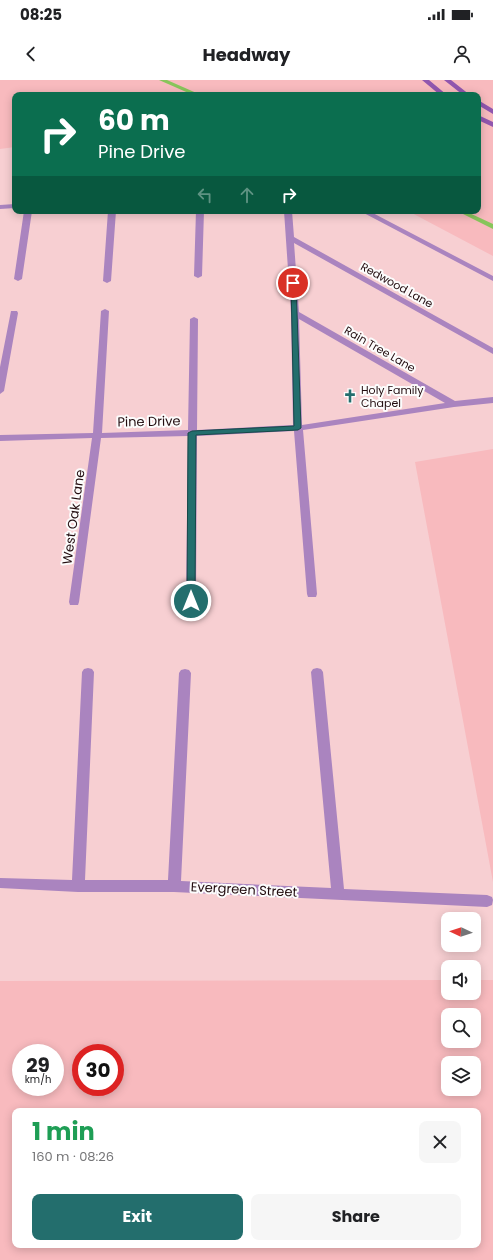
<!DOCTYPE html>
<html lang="en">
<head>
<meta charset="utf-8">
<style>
  :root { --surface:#fff; --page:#f6f6f6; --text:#202124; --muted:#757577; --accent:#236e6d }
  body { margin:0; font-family:Poppins,sans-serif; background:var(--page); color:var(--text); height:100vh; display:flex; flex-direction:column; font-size:15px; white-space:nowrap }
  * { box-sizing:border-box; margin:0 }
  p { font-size:13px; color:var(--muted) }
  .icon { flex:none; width:22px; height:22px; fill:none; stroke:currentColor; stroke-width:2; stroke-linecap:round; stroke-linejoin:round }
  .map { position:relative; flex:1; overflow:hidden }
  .sheet { position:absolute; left:12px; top:1028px; width:469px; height:140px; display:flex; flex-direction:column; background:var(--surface); border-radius:8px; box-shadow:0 2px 10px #0003 }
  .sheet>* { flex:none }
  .top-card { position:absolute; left:12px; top:12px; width:469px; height:122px; border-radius:8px; box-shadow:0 2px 10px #0003; background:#0b6e4f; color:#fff; overflow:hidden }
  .needle { width:26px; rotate:274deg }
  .tools { position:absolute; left:441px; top:832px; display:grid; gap:8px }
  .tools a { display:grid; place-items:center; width:40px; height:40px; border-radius:8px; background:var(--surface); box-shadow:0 2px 10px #0003; font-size:20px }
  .speed { position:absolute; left:12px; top:964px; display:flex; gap:8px; font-size:20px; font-weight:700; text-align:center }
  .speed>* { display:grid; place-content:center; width:52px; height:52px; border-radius:50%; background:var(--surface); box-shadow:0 2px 10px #0003; line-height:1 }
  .speed small { font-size:10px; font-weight:400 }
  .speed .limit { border:6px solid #d22; background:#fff; color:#111 }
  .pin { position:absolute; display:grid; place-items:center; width:34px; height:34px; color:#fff; margin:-17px; border:2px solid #fff; border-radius:50%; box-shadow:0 1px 4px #0007 }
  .me { position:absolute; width:44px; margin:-22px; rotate:0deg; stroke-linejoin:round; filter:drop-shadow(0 0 3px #0008) }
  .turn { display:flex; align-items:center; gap:14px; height:84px; padding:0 20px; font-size:18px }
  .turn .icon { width:52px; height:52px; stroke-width:2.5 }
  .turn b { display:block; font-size:28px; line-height:34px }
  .lanes { display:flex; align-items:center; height:38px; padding:0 20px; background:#0003; justify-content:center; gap:20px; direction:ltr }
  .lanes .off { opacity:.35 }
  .round { display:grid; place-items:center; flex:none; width:42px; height:42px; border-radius:8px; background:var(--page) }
  .summary { display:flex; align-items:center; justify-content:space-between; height:68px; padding:0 20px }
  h1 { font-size:24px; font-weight:700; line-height:30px; color:#1e9e55 }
  .action { display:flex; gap:8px; margin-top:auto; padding:8px 20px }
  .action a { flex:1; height:46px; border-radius:8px; background:var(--accent); color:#fff; font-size:16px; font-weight:700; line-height:46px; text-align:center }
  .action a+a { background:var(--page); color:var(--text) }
  .status { display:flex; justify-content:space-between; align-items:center; height:28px; padding:0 20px; background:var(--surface); direction:ltr }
  .status svg { height:11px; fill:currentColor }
  header { display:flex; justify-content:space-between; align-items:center; height:52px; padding:0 20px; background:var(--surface); font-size:18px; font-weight:700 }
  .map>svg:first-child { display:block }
  .green { fill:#f8babe; fill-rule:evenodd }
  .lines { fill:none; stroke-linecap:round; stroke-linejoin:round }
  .stream { fill:#88c55b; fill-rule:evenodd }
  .minor { fill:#aa84bf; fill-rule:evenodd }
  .secondary { fill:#9156ae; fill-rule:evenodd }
  .route { fill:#236e6d; stroke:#174847 }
  .labels { text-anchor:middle; stroke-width:4; stroke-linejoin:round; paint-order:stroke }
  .far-street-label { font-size:11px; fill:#220c0f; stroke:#fcfcfc }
  .far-poi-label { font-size:11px; fill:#220c0f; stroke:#fcfcfc; text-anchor:start }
  .street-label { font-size:13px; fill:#220c0f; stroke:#fcfcfc }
</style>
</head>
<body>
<div class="status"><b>08:25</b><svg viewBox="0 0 49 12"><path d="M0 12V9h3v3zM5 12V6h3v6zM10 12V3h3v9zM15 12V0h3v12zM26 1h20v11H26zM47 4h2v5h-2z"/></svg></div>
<header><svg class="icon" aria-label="back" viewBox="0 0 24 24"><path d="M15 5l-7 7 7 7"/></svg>Headway<svg class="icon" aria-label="person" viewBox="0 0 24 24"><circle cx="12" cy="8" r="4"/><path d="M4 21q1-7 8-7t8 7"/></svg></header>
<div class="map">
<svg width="493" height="1180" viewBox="0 0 493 1180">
  <rect width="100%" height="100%" fill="#f7cfd2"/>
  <path class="green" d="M0 0H493V176L408 131H478V15H15V67L0 69Z
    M493 369V802L415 382Z
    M448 900V913H474V900H493V1180H0V901ZM448 935H474V961H448ZM21 973H55V1007H21ZM81 973H115V1007H81ZM448 983H474V1009H448ZM15 1031H478V1165H15Z"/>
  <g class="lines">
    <path class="stream" d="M159 0H167L201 15H193Z
      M457 131H465L493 144V149Z"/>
    <path class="minor" d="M15 124V128L0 129V125Z
      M24 131H32L22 199 18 201 14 199Z
      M108 131H116L111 201 107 203 103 201Z
      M196 131H204L202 196 198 198 194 196Z
      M284 131H292L294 157 493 268V274L294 163 299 232 455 321 493 317V323L454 327 303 350 317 514 316 517H308L307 514 294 351 197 356 196 521 195 524H187L186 521 188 356 101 358 79 522 78 525H70L69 522 92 358 0 361V355L93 353 101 231 105 229 109 231 102 353 188 350 190 239 194 237 198 239 197 350 293 345 291 233ZM299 239 445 323 302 345Z
      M360 131H369L493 196V201Z
      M11 231H17L18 233 4 311 0 314V287Z
      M88 588 92 589 94 592 85 800H168L179 593 181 590 185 589 189 590 191 593 181 801 331 808 311 592 313 589 317 588 321 589 323 592 344 809 487 815 492 817 493 820 492 825 487 827 174 812H78L0 808V798L72 800 82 592 84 589Z"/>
    <path class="secondary" d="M422 0H429L447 15H440Z
      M444 0H451L470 15H463Z
      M478 20 493 29V34L478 25Z
      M478 35 493 42V47L478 40Z"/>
  </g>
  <path class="route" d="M291 202 296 203 301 348 298 350 196 355 195 521 191 524 188 523 187 521 188 353 192 351 294 346Z"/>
  <defs>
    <g id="church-bare" transform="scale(1.08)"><path d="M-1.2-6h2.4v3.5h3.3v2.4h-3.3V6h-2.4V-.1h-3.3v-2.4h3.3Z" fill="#236e6d" stroke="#fcfcfc" stroke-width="2.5" paint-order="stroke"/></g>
  </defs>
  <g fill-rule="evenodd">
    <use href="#church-bare" x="350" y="316"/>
  </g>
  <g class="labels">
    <g class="far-street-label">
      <text transform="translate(397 205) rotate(29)" y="4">Redwood Lane</text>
      <text transform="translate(380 269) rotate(30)" y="4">Rain Tree Lane</text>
    </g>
    <g class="far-poi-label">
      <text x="361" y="314">Holy Family<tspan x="361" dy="13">Chapel</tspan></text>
    </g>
    <g class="street-label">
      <text transform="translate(149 341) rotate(-1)" y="5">Pine Drive</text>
      <text transform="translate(73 437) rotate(-82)" y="5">West Oak Lane</text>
      <text transform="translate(244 809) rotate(3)" y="5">Evergreen Street</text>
    </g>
  </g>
</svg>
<div class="tools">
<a><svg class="needle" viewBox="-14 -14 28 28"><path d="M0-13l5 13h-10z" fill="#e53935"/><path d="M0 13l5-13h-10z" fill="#757577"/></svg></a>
<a><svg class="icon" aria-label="sound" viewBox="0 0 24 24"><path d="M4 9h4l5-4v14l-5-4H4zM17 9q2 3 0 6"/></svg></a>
<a><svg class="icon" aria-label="search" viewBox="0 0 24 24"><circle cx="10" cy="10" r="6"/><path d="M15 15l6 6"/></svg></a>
<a><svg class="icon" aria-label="layers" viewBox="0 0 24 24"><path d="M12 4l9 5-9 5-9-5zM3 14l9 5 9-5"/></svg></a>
</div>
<div class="speed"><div>29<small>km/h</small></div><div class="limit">30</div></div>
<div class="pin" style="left:293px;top:203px;background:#d93025"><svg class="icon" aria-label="arrive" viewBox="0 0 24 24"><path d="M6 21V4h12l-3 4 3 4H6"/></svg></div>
<svg class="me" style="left:191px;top:521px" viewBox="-20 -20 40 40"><circle r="17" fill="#236e6d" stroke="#fff" stroke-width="3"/><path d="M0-11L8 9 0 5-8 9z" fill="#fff"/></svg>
<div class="top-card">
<div class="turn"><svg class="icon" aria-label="right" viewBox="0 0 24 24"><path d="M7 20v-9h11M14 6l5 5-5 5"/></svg><div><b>60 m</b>Pine Drive</div></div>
<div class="lanes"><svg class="icon off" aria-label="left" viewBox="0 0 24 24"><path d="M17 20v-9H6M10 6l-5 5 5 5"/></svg><svg class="icon off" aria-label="ahead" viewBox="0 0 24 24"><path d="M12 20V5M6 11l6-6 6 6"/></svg><svg class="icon" aria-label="right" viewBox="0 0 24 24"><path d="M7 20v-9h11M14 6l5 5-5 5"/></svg></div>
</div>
<section class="sheet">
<div class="summary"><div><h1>1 min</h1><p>160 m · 08:26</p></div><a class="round"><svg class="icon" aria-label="close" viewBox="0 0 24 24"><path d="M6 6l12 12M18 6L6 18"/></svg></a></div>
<div class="action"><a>Exit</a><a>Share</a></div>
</section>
</div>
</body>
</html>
